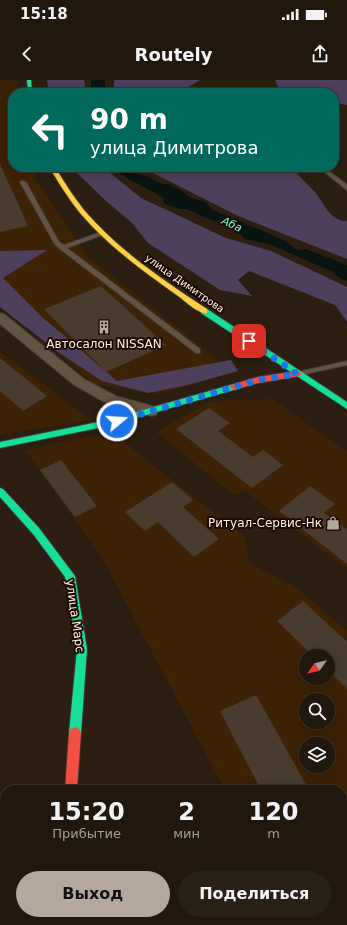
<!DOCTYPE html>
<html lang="ru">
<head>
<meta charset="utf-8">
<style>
  :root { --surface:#21170d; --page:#292016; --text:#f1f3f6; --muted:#a29f9d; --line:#3e362e; --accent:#b4a89c }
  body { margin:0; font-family:"DejaVu Sans",sans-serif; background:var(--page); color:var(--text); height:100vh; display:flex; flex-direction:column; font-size:15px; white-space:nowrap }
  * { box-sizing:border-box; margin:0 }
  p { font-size:13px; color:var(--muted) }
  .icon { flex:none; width:22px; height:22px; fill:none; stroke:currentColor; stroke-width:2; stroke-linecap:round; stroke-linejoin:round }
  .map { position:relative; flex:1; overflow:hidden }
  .panel { position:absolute; left:0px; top:705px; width:347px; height:140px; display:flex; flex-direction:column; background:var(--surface); border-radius:16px 16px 0 0; box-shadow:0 2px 10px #0003,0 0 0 1px var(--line) }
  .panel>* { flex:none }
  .hud { position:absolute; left:8px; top:8px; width:331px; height:84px; border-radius:16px; box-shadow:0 2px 10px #0003,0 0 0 1px var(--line); background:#00695c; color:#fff; overflow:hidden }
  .needle { width:26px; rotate:236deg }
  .fabs { position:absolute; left:299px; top:569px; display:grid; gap:8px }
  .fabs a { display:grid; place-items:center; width:36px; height:36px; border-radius:50%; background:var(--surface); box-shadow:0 2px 10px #0003,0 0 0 1px var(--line); font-size:20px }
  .pin { position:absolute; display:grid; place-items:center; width:34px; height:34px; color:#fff; margin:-17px; border-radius:8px; box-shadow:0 2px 6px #0006 }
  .me { position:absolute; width:44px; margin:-22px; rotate:72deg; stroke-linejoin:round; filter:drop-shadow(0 0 3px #0008) }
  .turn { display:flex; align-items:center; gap:14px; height:84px; padding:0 16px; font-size:18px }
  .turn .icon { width:52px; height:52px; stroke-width:2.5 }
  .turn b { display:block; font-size:28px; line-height:34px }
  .eta { display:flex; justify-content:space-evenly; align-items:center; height:68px; text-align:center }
  .eta b { font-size:24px; font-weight:700; line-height:28px }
  .action { display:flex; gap:8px; margin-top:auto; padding:8px 16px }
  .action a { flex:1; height:46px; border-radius:24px; background:var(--accent); color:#111; font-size:16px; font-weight:700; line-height:46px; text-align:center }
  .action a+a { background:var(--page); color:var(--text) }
  .status { display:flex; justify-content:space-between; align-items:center; height:28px; padding:0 20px; background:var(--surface); direction:ltr }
  .status svg { height:11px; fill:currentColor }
  header { display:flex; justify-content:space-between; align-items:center; height:52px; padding:0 16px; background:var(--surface); font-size:18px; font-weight:700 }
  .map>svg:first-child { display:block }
  .built { fill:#3d2206; fill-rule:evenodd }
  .green { fill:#4e3f5c }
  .water { fill:#091310 }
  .building { fill:#493c2e }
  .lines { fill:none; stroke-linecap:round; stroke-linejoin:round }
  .lane-casing { stroke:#423830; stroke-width:2 }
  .street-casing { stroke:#423830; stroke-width:2 }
  .fast-casing { stroke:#423830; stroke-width:2 }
  .slow-casing { stroke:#423830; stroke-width:2 }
  .jam-casing { stroke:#423830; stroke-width:2 }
  .lane { fill:#635342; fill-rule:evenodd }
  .street { fill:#635342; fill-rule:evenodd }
  .fast { fill:#16e098; fill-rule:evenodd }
  .slow { fill:#ffcf43; fill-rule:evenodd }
  .jam { fill:#f24e42; fill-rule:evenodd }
  .route { stroke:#1a73e8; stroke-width:7; stroke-dasharray:0 12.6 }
  .labels { text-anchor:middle; stroke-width:4; stroke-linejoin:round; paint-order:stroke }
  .far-street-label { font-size:10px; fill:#fdf1e7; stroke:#1c0900 }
  .far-water-label { font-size:11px; font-style:italic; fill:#6efbe8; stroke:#1c0900 }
  .poi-label { font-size:12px; fill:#fdf1e7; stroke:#1c0900 }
  .street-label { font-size:12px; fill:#fdf1e7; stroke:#1c0900 }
</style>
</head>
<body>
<div class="status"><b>15:18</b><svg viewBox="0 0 49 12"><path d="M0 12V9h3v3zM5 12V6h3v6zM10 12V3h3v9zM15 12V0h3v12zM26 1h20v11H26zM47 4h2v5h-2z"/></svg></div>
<header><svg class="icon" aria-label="back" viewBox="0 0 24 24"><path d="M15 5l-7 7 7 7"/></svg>Routely<svg class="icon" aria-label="share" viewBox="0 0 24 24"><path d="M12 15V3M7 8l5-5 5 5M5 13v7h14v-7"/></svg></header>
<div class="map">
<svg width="347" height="845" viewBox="0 0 347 845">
  <rect width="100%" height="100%" fill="#2c1f11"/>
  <path class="built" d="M0 0H16L19 13H13V87H34L36 99 89 178 234 292 159 314 94 304 0 223Z
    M0 272 91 340 0 355Z
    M272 319 347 371V489L244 410 235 416 156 352 210 321Z
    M90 356 120 359 245 457 249 483 294 506 347 550V845H292L290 840H342V710H225L101 476 25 370ZM306 576H328V598H306ZM306 620H328V642H306ZM306 664H328V686H306Z"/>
  <path class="green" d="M47 0H84L86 13H49Z
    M114 0H200L179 13H114Z
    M275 0H347V25L334 23V13H317L313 10 302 13H281Z
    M74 87H103L141 118 226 158 271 171 347 207V242L335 225 249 191 238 200 252 216 220 210 148 163 132 143 106 121 77 93Z
    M146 87H294L295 91C301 98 308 105 315 112 323 122 331 142 347 141V179L236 135 151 92Z
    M47 170 3 198 41 236 117 301 231 280 238 291 188 305 148 313 102 301 58 272 0 227V171Z"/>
  <path class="water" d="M91 0H105V5L108 13H91Z
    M113 87H134L133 93 147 96 162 104H168L182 111 191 118 206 122 211 129 286 161 297 170 306 169 347 185V201L341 199 331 191 269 164 245 159 237 151 221 144 186 129H179L163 123 164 118 120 94Z"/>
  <path class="building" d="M0 84 28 146 0 152Z
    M101 206 166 265 106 292 44 229Z
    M0 278 47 316 23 331 0 311Z
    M209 328 230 343 218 351 253 377 263 370 283 385 252 408 176 349Z
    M61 380 97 426 75 437 40 390Z
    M172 402 193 420 183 427 219 459 194 477 158 442 145 451 125 432Z
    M310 406 335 424 324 433 347 450V484L279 431Z
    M303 521 347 562V609L328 590V576H313L277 541Z
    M256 615 309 710H261L220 631Z"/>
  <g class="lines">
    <g class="lane-casing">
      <path id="lane" d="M214 10H216L217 13H213L212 11Z
        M318 87H324L347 105V110Z
        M21 101 26 102 59 162 64 165 101 152H105V154L67 168 200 269V273H196L60 169 54 163 20 102Z
        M347 281V285L297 296 294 294 297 292Z"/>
    </g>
    <g class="street-casing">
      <path id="street" d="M0 233 4 234 84 299 116 316 156 327 158 331 156 335 151 336 106 323 74 305 0 244Z
        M90 840H114L115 845H91Z"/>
    </g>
    <g class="fast-casing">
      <path id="fast" d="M27 0H31L32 13H28Z
        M201 229H207L347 322V329L201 233Z
        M234 304 237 305 238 307 237 309 108 346 0 368V362L108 340Z
        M0 408 3 409 39 448 75 496 87 569 81 653 79 657 75 659 71 657 69 653 77 569 65 497 33 454 0 417Z"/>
    </g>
    <g class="slow-casing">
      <path id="slow" d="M49 87H55C64 102 73 116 84 130 118 170 163 200 207 229V233C198 234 185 221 178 216 143 191 108 166 80 133 68 118 59 103 49 87Z"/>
    </g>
    <g class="jam-casing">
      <path id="jam" d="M297 291 300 292 301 294 300 296 258 303 234 310 230 307 231 305 258 297Z
        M75 647 79 649 81 653 77 710H65L69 653 71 649Z"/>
    </g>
    <use href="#lane" class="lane"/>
    <use href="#street" class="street"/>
    <use href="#fast" class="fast"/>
    <use href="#slow" class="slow"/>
    <use href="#jam" class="jam"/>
  </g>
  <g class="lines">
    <path class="route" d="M117 341 258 300 297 294 249 261"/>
  </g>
  <defs>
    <g id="building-bare" transform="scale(1.08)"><path d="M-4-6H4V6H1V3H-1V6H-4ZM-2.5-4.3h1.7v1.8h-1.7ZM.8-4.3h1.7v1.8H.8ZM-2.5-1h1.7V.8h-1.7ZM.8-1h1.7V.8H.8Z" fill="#b4a89c" stroke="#1c0900" stroke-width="2.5" paint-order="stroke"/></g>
    <g id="shop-bare" transform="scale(1.08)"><path d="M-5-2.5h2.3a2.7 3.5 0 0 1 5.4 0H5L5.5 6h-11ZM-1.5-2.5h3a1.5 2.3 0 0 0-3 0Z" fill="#b4a89c" stroke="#1c0900" stroke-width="2.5" paint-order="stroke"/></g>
  </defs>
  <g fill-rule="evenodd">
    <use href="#building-bare" x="104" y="247"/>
    <use href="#shop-bare" x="333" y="443"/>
  </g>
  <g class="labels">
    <g class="far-street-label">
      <text transform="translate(185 203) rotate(35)" y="4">улица Димитрова</text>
    </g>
    <g class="far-water-label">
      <text transform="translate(232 144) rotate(25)" y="4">Аба</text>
    </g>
    <g class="poi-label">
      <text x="104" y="268">Автосалон NISSAN</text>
      <text x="322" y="447" text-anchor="end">Ритуал-Сервис-Нк</text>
    </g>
    <g class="street-label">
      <text transform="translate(75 536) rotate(82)" y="4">улица Марс</text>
    </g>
  </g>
</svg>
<div class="fabs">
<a><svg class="needle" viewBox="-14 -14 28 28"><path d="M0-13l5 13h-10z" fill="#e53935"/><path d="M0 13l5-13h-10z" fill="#a29f9d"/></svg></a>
<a><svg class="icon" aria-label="search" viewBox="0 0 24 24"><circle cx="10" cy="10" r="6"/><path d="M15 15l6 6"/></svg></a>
<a><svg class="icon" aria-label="layers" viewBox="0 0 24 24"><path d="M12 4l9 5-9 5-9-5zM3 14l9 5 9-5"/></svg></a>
</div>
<div class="pin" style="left:249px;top:261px;background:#d93025"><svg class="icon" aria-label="arrive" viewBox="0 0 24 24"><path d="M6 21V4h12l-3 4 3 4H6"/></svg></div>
<svg class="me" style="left:117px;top:341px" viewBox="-20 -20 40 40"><circle r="17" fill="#1a73e8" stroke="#fff" stroke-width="3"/><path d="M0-11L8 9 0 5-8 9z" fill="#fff"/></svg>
<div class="hud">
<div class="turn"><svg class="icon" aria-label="left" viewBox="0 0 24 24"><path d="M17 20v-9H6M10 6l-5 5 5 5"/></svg><div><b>90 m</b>улица Димитрова</div></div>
</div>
<section class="panel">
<div class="eta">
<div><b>15:20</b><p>Прибытие</p></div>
<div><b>2</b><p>мин</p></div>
<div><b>120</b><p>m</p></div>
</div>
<div class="action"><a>Выход</a><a>Поделиться</a></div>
</section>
</div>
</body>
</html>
